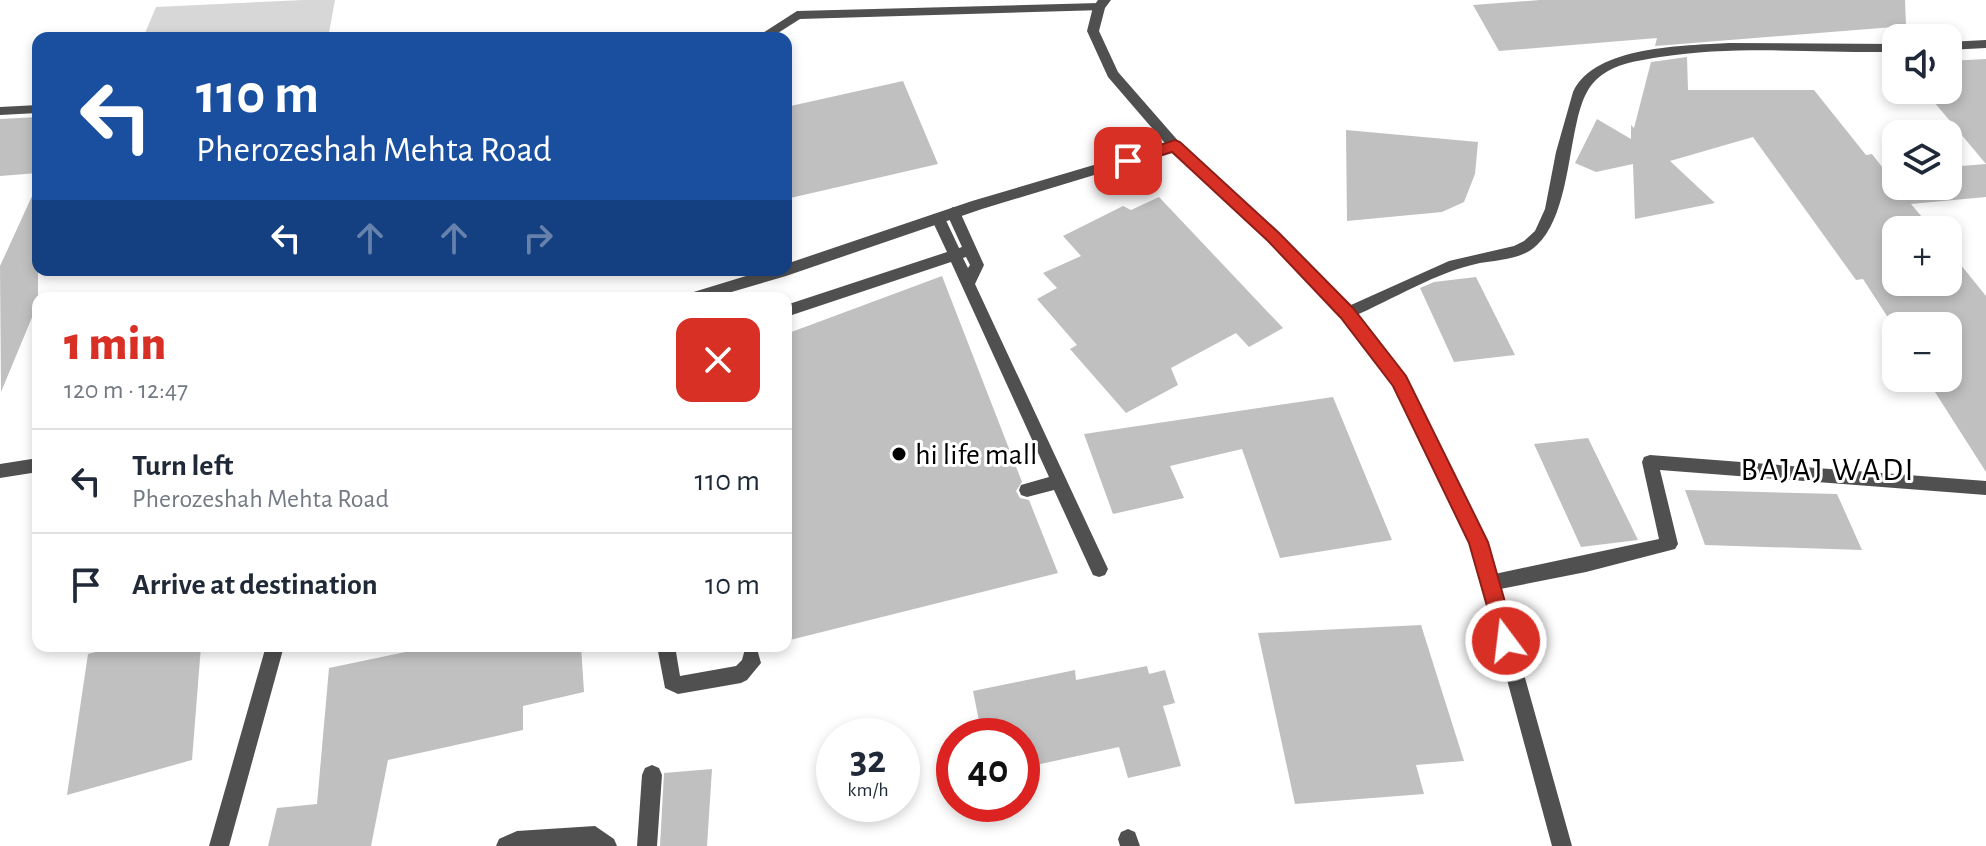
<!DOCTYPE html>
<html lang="en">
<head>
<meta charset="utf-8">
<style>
  :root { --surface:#fff; --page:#f2f2f3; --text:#1f2937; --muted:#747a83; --line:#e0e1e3; --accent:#d93025 }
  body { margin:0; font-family:"Alegreya Sans",sans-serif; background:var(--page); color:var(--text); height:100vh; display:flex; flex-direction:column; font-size:30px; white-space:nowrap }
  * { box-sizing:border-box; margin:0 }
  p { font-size:26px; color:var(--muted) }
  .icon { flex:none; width:44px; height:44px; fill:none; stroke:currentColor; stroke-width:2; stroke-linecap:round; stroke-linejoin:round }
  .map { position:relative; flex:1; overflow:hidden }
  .sheet { position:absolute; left:32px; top:292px; width:760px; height:360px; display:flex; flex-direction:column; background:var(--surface); border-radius:16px; box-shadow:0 4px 12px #0003 }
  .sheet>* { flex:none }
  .top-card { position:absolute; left:32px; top:32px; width:760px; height:244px; border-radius:16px; box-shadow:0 4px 12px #0003; background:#1a4fa0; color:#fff; overflow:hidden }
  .tools { position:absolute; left:1882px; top:24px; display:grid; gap:16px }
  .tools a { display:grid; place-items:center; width:80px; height:80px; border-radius:16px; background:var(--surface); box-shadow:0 4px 12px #0003; font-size:40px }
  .speed { position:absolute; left:816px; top:718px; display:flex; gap:16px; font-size:40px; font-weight:700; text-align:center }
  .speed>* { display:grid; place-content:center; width:104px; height:104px; border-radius:50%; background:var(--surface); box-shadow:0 4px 12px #0003; line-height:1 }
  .speed small { font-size:20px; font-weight:400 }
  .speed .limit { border:12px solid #d22; background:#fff; color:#111 }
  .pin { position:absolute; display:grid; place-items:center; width:68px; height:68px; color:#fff; margin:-34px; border-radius:16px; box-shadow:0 4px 12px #0006 }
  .me { position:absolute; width:88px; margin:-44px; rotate:345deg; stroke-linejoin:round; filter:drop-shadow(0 0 6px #0008) }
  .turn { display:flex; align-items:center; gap:28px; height:168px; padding:0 32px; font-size:36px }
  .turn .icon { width:104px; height:104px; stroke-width:2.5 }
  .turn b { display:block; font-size:56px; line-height:68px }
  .lanes { display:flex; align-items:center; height:76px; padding:0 32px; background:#0003; justify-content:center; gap:40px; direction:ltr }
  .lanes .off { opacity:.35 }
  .round { display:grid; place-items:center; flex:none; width:84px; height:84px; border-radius:16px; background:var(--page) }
  .head { display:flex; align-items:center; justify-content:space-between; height:136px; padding:0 32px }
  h1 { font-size:48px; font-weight:800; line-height:60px; color:var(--accent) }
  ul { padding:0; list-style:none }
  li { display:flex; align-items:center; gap:24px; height:104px; padding:0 32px; border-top:2px solid var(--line) }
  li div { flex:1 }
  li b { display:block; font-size:30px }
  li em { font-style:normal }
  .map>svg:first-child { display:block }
  .green { fill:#d7d7d7 }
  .building { fill:#c0c0c0 }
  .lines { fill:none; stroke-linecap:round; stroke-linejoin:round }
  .service { fill:#505050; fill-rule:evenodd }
  .minor { fill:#505050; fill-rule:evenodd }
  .tertiary { fill:#505050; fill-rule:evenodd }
  .route { fill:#d93025; stroke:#8d1f18; stroke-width:2 }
  .poi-dot { fill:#000; stroke:#fff; stroke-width:3 }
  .labels { text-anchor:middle; stroke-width:6; stroke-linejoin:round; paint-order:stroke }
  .poi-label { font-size:30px; fill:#000; stroke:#fff; text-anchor:start }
  .neighbourhood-label { font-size:32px; letter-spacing:2px; fill:#000; stroke:#fff }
</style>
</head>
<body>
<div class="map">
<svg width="1986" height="846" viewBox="0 0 1986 846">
  <rect width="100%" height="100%" fill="#fff"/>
  <path class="green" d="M304 0H335L328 38H143L156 7Z"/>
  <path class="building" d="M1540 0H1905L1906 26 1655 46 1657 38 1499 51 1473 5Z
    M1687 57 1688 90H1814L1866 155 1872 154 1886 172 1896 171V186H1948V167L1986 164 1924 90H1948V61L1986 59V197L1911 204 1933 230H1896V282H1948V249L1986 296V472L1926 378H1948V326H1896V330L1863 279 1856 280 1753 137 1670 161 1715 203 1635 219 1633 164 1596 172 1575 163 1597 119 1631 139V125L1634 128 1651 62Z
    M903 81 938 164 786 199V107Z
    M38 117V173L0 176V119Z
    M1346 130 1478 142 1475 174 1464 202 1442 212 1347 221Z
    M38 183V303L1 392 0 266Z
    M1159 197 1283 328 1249 347 1236 333 1171 368 1178 385 1126 413 1070 349 1077 345 1037 299 1057 288 1043 273 1081 256 1063 236 1123 206 1131 210Z
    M942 276 1022 482 1016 491 1020 498 1029 500 1058 573 786 641V334Z
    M1476 277 1515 355 1454 362 1420 288 1434 282Z
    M1333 397 1392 540 1280 558 1242 449 1170 466 1184 498 1113 514 1084 434Z
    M1588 438 1638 540 1581 547 1534 444Z
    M1685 490 1837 494 1862 550 1705 545Z
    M1421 625 1464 761 1416 765 1424 794 1295 804 1258 633Z
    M119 646H201L192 760 67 795 88 654Z
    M434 646H581L584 692 523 706V730L388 760 371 846H268L277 808 317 804 329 668Z
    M1147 666 1149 674 1165 670 1175 703 1163 706 1181 766 1128 778 1119 747 1022 768V736H982L973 691 1075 670 1076 680Z
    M712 769 707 846H660L664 773Z"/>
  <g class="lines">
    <path class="service" d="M953 207 960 212 984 265 975 284 1108 569 1105 575 1099 577 1093 575 1054 490 1027 497 1021 495 1019 490 1021 485 1049 477 951 262 786 317V305L947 252 931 218 933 214H943L959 248 962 247 946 212ZM966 257 970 265 968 268 963 258Z
      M657 646H675L680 676 736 666 742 660 745 649 751 646 757 649 761 663 747 680 741 683 678 694 665 688Z"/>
    <path class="minor" d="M1099 3 1103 4V10L800 19 770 38H755L797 11Z
      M1986 40V48L1948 50V42Z
      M1729 43 1896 44V52C1818 53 1738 45 1660 57 1643 60 1623 62 1608 71 1588 82 1582 100 1577 121 1568 158 1565 219 1537 245 1523 259 1499 260 1480 263 1436 272 1394 299 1352 317H1342L1340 313 1342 309 1449 261 1514 246 1524 241 1535 231 1545 209 1556 152 1573 92C1595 45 1685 46 1729 43Z
      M38 105V113L0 115V107Z
      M1175 141 1180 143V149L982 209 786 276 711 298H685L687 294 766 270H786V264L972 201Z
      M1650 455 1986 481V495L1660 470 1678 544 1675 549 1586 572 1490 591 1484 589 1481 583 1484 577 1490 575 1659 539 1642 462 1644 457Z
      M38 458V472L0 478V464Z
      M266 646H284L229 846H209Z
      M652 765 659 768 662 775 657 846H637L642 775 645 768Z
      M595 826 614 839 617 846H496L499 839 517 831Z
      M1128 829 1135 832 1140 846H1120L1118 839 1121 832Z"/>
    <path class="tertiary" d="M1098 0H1111L1105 8 1099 31 1118 72 1180 143 1278 233 1352 309 1405 376 1487 542 1572 846H1552L1470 543 1393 385 1342 317 1268 241 1170 149 1108 77 1087 31 1093 7Z"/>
  </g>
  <path class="route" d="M1175 140 1180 142 1279 233 1353 308 1406 376 1488 542 1516 641 1513 648 1506 651 1499 648 1469 543 1393 386 1341 318 1268 241 1172 152 1128 166 1121 161 1123 157Z"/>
  <circle class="poi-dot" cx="899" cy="454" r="8"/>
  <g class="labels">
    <g class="poi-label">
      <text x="915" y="464">hi life mall</text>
    </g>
    <g class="neighbourhood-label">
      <text x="1828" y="480">BAJAJ WADI</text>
    </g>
  </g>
</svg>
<div class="tools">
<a><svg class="icon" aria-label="sound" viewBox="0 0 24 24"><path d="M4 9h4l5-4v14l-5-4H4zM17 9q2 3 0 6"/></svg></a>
<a><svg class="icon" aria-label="layers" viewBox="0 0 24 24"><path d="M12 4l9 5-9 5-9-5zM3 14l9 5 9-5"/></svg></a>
<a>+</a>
<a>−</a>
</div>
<div class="speed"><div>32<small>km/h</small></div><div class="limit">40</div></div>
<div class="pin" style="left:1128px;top:161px;background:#d93025"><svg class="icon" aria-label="arrive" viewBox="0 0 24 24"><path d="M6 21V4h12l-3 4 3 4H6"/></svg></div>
<svg class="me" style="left:1506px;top:641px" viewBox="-20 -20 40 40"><circle r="17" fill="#d93025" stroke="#fff" stroke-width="3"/><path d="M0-11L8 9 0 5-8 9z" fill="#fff"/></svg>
<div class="top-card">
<div class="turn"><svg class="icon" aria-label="left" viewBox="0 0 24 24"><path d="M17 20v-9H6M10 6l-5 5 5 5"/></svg><div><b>110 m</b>Pherozeshah Mehta Road</div></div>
<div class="lanes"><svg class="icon" aria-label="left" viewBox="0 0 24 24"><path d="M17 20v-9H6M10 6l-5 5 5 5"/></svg><svg class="icon off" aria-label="ahead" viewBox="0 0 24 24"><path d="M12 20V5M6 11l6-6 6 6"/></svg><svg class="icon off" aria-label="ahead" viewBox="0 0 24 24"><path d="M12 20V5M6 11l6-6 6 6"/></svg><svg class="icon off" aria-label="right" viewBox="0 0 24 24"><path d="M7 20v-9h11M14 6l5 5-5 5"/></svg></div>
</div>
<section class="sheet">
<div class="head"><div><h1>1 min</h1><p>120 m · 12:47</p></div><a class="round" style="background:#d93025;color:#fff"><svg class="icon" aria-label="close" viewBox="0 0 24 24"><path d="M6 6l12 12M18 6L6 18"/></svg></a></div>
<ul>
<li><svg class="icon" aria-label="left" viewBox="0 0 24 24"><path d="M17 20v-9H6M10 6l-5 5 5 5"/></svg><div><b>Turn left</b><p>Pherozeshah Mehta Road</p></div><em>110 m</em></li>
<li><svg class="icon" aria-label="arrive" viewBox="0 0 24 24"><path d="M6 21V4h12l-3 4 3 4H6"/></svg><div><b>Arrive at destination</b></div><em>10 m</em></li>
</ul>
</section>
</div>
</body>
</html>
